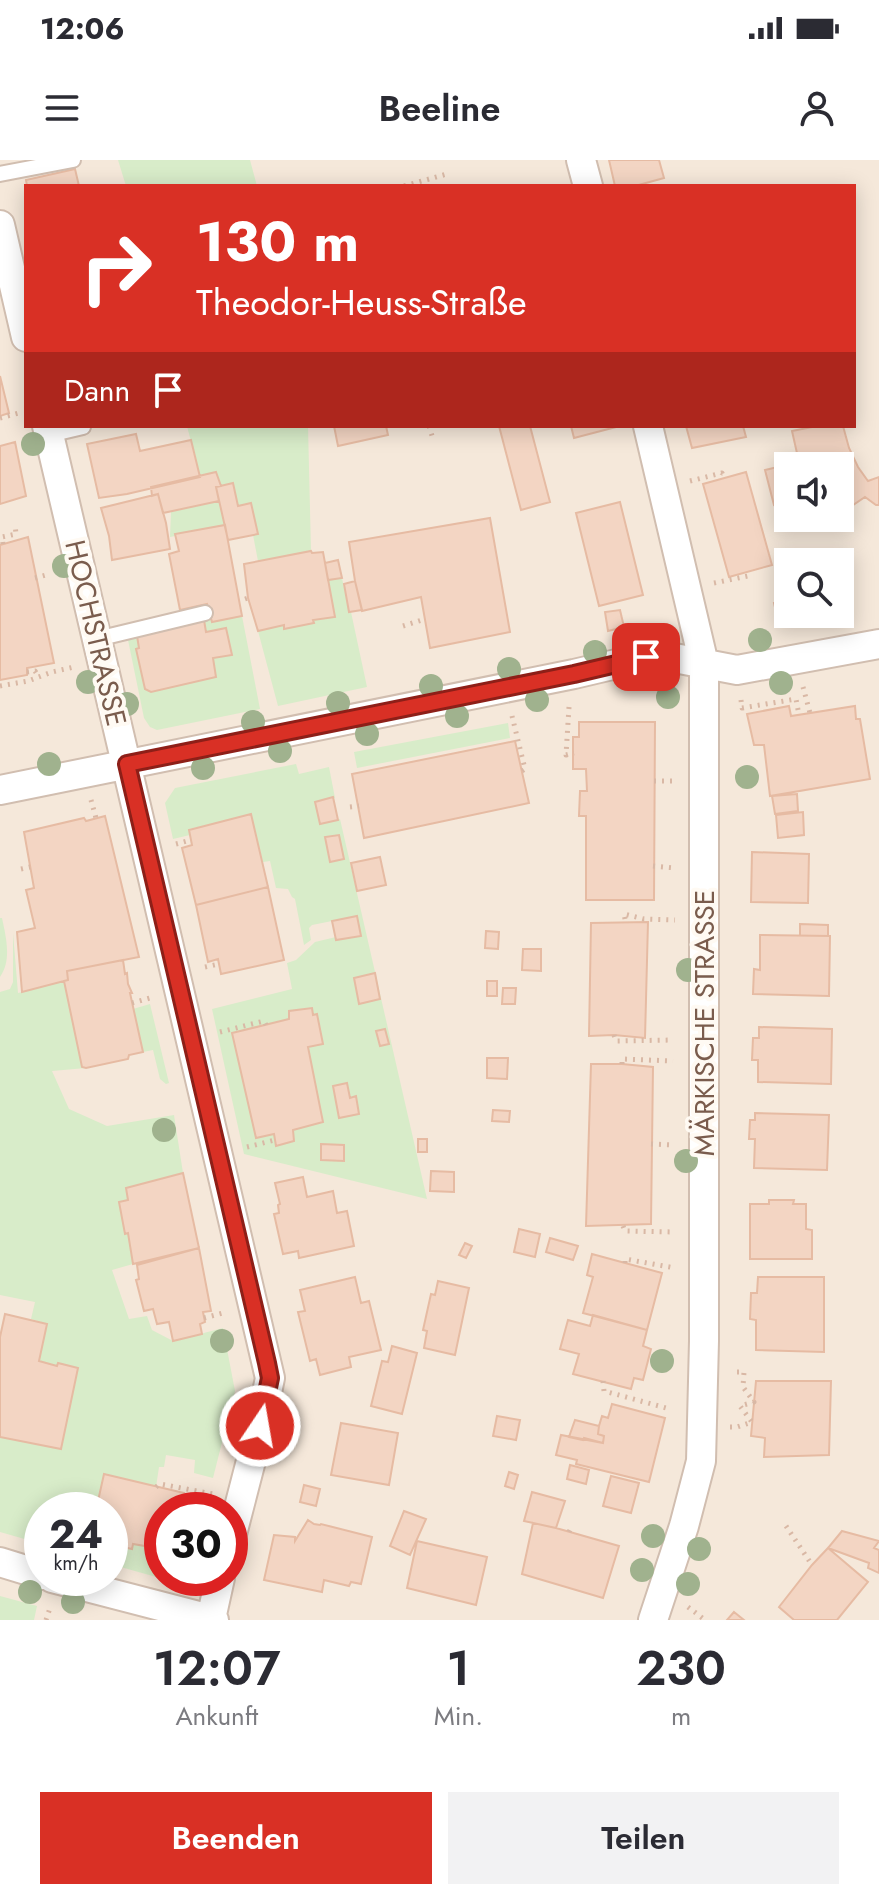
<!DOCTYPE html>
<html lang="de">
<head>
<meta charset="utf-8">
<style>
  :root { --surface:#fff; --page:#f2f2f3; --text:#2b2b33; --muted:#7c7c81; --accent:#d93025 }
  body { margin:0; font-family:Jost,sans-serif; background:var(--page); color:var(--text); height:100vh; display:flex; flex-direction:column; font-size:30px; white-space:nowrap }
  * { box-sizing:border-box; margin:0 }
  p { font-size:26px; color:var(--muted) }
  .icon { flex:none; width:44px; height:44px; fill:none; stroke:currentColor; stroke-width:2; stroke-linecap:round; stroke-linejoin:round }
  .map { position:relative; height:1460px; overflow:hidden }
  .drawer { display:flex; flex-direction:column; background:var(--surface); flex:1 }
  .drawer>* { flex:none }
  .hud { position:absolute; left:24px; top:24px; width:832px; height:244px; border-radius:0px; box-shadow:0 4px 20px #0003; background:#d93025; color:#fff; overflow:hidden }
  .controls { position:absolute; left:774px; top:292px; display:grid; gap:16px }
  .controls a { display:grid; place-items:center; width:80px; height:80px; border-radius:0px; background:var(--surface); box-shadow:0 4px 20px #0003; font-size:40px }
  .speed { position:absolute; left:24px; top:1332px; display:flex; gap:16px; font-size:40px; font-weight:700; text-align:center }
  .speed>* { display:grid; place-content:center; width:104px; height:104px; border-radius:50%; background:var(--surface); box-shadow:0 4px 20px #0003; line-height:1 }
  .speed small { font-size:20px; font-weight:400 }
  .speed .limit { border:12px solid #d22; background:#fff; color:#111 }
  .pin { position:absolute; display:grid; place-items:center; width:68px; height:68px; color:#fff; margin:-34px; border-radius:16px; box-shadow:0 4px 12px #0006 }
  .me { position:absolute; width:88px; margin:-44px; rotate:12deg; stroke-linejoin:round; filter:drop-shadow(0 0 6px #0008) }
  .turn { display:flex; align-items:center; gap:28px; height:168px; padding:0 40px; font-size:36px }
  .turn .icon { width:104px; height:104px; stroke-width:2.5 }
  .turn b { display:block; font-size:56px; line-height:68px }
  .then { display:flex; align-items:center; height:76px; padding:0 40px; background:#0003; gap:16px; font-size:30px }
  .eta { display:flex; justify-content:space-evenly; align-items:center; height:136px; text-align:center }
  .eta b { font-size:48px; font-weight:600; line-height:56px }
  .primary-button { display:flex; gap:16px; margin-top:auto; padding:16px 40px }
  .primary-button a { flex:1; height:92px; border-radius:0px; background:var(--accent); color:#fff; font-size:32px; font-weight:600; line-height:92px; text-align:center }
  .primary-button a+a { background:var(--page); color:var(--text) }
  .status { display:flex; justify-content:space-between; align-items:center; height:56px; padding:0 40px; background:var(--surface); direction:ltr }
  .status svg { height:22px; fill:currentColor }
  header { display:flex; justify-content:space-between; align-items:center; height:104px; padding:0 40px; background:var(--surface); font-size:36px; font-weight:600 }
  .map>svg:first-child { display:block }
  .residential { fill:#f5e8da; fill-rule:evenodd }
  .green { fill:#d8ecc9; fill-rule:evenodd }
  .building { fill:#f3d5c3; stroke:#e6bba3; stroke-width:2 }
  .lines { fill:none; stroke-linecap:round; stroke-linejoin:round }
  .lane-casing { stroke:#d1beb0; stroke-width:18 }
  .street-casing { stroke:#d1beb0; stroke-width:32 }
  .path { stroke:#d9b8a5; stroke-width:5; stroke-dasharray:2 6; stroke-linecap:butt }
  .lane { stroke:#fff; stroke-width:14 }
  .street { stroke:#fff; stroke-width:28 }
  .tree { fill:#a0b28e }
  .route-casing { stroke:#8d1f18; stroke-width:20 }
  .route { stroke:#d93025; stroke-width:14 }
  .labels { text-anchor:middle; stroke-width:8; stroke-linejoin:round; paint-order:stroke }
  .street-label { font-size:28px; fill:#7a5c4d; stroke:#fffaf3 }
</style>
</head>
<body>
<div class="status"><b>12:06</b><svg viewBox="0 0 49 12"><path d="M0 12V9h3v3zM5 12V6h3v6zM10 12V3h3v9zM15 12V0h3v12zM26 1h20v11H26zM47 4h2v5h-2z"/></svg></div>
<header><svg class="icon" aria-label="menu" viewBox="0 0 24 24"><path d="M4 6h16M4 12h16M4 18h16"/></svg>Beeline<svg class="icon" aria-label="person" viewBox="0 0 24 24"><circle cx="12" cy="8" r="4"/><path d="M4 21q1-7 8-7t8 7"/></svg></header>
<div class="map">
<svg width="879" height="1460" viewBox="0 0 879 1460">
  <rect width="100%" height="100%" fill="#fdf6ec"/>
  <path class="residential" d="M0 0H879V1460H0ZM26 26H854V266H26ZM788 306H840V358H788ZM788 402H840V454H788ZM42 1350H110V1418H42ZM162 1350H230V1418H162Z"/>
  <path class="green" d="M118 0H250L257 26H126Z
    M187 266H308L311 391 258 401 253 375 251 343 238 346 233 324 221 326 216 313 200 317Z
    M219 341 225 365 175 374V376L170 377 171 352Z
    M342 418 349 452H351L367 527 278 546 258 471 284 465 285 469 314 463 313 460 335 457 328 420Z
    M242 456 260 549 157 570 150 567 144 558 128 480 137 476 139 488 136 489 145 529 151 532 216 517 213 498 231 495 226 469 206 472 204 460 210 459 212 462Z
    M508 563 510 578 357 608 354 592Z
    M296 604 299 614 329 607 335 638 315 642 320 664 340 659 427 1039 244 994 212 849 292 829 287 803 296 800 315 782 336 777V780L361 776 357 756 312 765 309 768 311 780 304 785 295 739 292 737 288 729 276 728 270 701 263 702 251 655 189 669 190 675 173 679 165 643 175 628ZM312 848 313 855H317L323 883 308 887 293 970 294 981 277 986 274 974 290 851Z
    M0 758H2C6 777 12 800 0 817Z
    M13 773 18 833 64 821 82 906 86 908 52 911 69 949 107 966 174 955 183 1013 126 1028 128 1040 119 1043 125 1073H128L133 1104 112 1110 129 1159 147 1156 152 1170 173 1181 223 1168 235 1231 213 1318 194 1313 195 1300 166 1295 164 1307H159L156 1327 104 1315 96 1350H42V1384L0 1372V1277L60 1289 78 1208 58 1203 57 1206 39 1201 47 1164 31 1159 35 1142 0 1135V832L10 829 13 822Z
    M150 844 169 923 166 924 160 919 153 890 143 892 133 849Z
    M110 1384 131 1389 133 1384 162 1389V1418H184L181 1424 110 1404Z
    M0 1436 37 1446 34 1460H0Z"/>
  <path class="building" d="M609 0H659L664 18 635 26H615Z
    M75 9 79 26H27L26 20Z
    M0 216 9 253 0 256Z
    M334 266H386L388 275 338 286Z
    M499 266H530L550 342 521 350Z
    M571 266H620L574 278Z
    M686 266H743L746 277 692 288Z
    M817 266H843L849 288 858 307 868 321 879 317V345H876L865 337 840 354V306H788V342L774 345 765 310 799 302 792 271Z
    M136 274 140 291 191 280 200 317 127 334 99 338 87 284Z
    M15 282 26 336 0 344V286Z
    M216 312 221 326 216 327 219 341 163 353 158 334 152 336 151 327Z
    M746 312 772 405 729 417 703 324Z
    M233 323 238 346 251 343 258 374 228 380 216 327Z
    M158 334 166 363 170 389 112 400 109 376 101 348Z
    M620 342 643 435 599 446 576 353Z
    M490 358 510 472 430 488 421 437 362 451 355 421 349 382Z
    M225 365 242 456 212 462 207 444 180 450 169 394 179 391 175 374Z
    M28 377 54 503 27 508V515L0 520V385Z
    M311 391 312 393 323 392 335 457 313 460 314 463 284 469V465L258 471 248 438 244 404Z
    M338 400 342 418 328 420 325 403Z
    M355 421 362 450 349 452 344 424Z
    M787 440 788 454H790L792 461 779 464 774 443Z
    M620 450 624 467 608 471 605 452Z
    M204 460 206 472 226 468 232 495 213 498 216 517 151 532 145 529 136 489 139 488 137 476Z
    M789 546 791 556 855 546 856 559H860L870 619 770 636 764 585H754L747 554Z
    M579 562H655L654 740H586V656H579L580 631H587L586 609H573V577H579Z
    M515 581 529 643 364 678 352 614Z
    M797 634 798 651 775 654 772 636Z
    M333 637 338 660 320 664 315 642Z
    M803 652 804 675 778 678 776 655Z
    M251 654 268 727 196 745 182 688 192 685 189 670Z
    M105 656 139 797 67 811 68 820 22 832 17 772 35 768 26 730 34 728 24 672 84 658 86 661Z
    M339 675 344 699 330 702 325 677Z
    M752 692 809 694 808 743 751 742Z
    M380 697 386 725 357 731 351 703Z
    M268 727 284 800 221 814 218 799 208 802 196 745Z
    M357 756 361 776 336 780 332 761Z
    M648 762 645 878 614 875 589 876 591 763Z
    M800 764 828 765V776H800Z
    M486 771 499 772 498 789 485 788Z
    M760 775 830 776 829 836 753 834 754 809 760 810Z
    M523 789H541V811L522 810Z
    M123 800 125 814 127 813 128 824 132 833H130L143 892 129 895 128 899 86 908 82 907 64 821 68 820 67 811Z
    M375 813 380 839 359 844 354 818Z
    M487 821H497V836H487Z
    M503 828H516L515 844H502Z
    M312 848 313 855 317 854 323 884 308 887 323 962 293 970 294 981 276 986 274 974 256 978 232 873 289 859V851Z
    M759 867 832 869 831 924 758 922V900H752L753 878H759Z
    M385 869 389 884 380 886 376 871Z
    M487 898H508L507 919 487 918Z
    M591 904H622L653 907 651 1064 586 1066Z
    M347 923 350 938 356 936 359 954 339 958 333 926Z
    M493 950 510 951 509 962 492 961Z
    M755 953 829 955 827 1010 754 1008 755 979H749L750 960H755Z
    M418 979H427V992H418Z
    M321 984 344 985V1001L321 1000Z
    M431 1011 454 1012V1032L430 1031Z
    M183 1013 199 1088 133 1104 128 1073 125 1074 119 1042 128 1040 126 1028Z
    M303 1017 307 1037 333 1031 337 1053 347 1051 354 1086 299 1098 298 1091 283 1094 274 1054 279 1053 278 1045 280 1044 275 1023Z
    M769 1040H794L793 1044H806V1069L812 1070V1099H750V1044H769Z
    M519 1069 540 1074 535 1097 514 1092Z
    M550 1078 578 1086 573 1100 546 1092Z
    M465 1083 472 1086 466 1098 459 1095Z
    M199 1088 211 1151 203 1152 205 1162 200 1164 202 1174 173 1181 169 1162 157 1164 153 1149 144 1151 136 1120 139 1119 137 1105Z
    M592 1094 662 1113 647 1170 583 1153 593 1117 587 1115Z
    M355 1117 361 1143 369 1141 381 1190 349 1197 351 1207 320 1215 316 1199 310 1201 298 1152 305 1151 300 1130Z
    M758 1117H824V1192L756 1190V1160L750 1159 751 1133H757Z
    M438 1121 469 1128 455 1195 424 1188 427 1171 423 1170 431 1134 435 1135Z
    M5 1154 47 1164 39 1201 57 1206 58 1203 78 1208 61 1289 0 1277V1177Z
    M593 1155 647 1170 643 1186 651 1189 643 1220 634 1218 631 1229 573 1214 579 1194 560 1189 568 1160 590 1166Z
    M392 1186 417 1193 402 1254 371 1246 382 1201 388 1202Z
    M756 1221H831L829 1295 764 1297 765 1278 751 1276Z
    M612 1244 665 1258 649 1322 576 1304 577 1300 556 1295 561 1275 603 1283 604 1276 598 1274 599 1266 602 1256 608 1258Z
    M497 1256 520 1260 516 1280 493 1276Z
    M575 1260 599 1266 598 1274 604 1276 603 1283 584 1278 583 1280 569 1277Z
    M341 1263 398 1273 389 1325 331 1315Z
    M570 1305 589 1310 586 1324 567 1319Z
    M509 1312 518 1315 514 1329 505 1326Z
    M104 1314 184 1333 180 1350H162V1389L133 1384 132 1389 110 1384V1350H96Z
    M611 1316 639 1323 631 1353 603 1346Z
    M304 1325 320 1329 316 1346 300 1342Z
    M532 1332 565 1341 556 1368 524 1361Z
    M404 1351 426 1359 410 1395 390 1386Z
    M308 1360 314 1364 320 1365 321 1364 372 1377 361 1424 351 1422 349 1426 324 1420 322 1432 264 1420 274 1375 295 1377V1381Z
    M533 1363 556 1368 619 1386 603 1438 522 1414Z
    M842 1371 879 1381 874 1388 879 1390V1413L868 1408 869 1403 828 1388Z
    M417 1381 487 1397 476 1445 407 1428Z
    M828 1388 868 1422 837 1460H794L779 1447 812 1405Z
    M734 1452 744 1460H727Z"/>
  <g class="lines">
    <g class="lane-casing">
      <path id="lane" d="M0 14 73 0
        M49 275 83 267
        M97 479 205 453"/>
    </g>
    <g class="street-casing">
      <path id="street" d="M581 0 588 26
        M0 65 26 177
        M47 266 270 1218 260 1266 230 1382
        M648 266 704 504V1181L701 1301 684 1366 653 1460
        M0 630 574 514 646 497 664 496 737 510 879 484
        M0 1402 42 1415
        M52 1418 214 1460
        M211 1459 220 1418"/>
    </g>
    <path class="path" d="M404 26 447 14
      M0 258 19 253
      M429 266 433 279
      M690 321 722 313 724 318
      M3 384 2 377 16 374 15 364
      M35 418 50 414
      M714 423 748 416V411
      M245 439 248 438
      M403 466 425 459
      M27 512 35 511 39 517
      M0 526 28 521 52 512 74 507
      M803 527 810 553
      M741 540 742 548 796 539 799 555
      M569 547 566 595 574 593
      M512 556 525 609 522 611
      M654 621H674
      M91 640 96 658
      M350 647 359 646
      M176 684 191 680
      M653 706 675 708
      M21 709 30 707
      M625 759 624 754 644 759 675 760
      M205 807 219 804
      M132 843 150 838
      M220 872 264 861 266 865
      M614 875 616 881 673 880
      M622 904V899L673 901
      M651 984 674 985
      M247 987 275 980
      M623 1066 625 1071 674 1072
      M625 1103V1099L675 1108
      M204 1158 223 1153
      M603 1221 604 1231 670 1249
      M730 1267H737L752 1262 740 1246 754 1242 743 1227 744 1212H734
      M156 1327 160 1324 213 1334
      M786 1366 812 1405
      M569 1372 572 1366
      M688 1447 705 1460
      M46 1460 50 1448"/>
    <use href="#lane" class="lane"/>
    <use href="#street" class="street"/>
  </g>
  <g class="tree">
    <circle cx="33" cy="284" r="12"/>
    <circle cx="64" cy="406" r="12"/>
    <circle cx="760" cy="480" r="12"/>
    <circle cx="595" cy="492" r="12"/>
    <circle cx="509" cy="509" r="12"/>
    <circle cx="88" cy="522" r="12"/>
    <circle cx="781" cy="523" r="12"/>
    <circle cx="431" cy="526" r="12"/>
    <circle cx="668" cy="537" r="12"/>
    <circle cx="537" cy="540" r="12"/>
    <circle cx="338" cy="543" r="12"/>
    <circle cx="127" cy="544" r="12"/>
    <circle cx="457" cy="556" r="12"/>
    <circle cx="253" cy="562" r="12"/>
    <circle cx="367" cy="574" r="12"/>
    <circle cx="280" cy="591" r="12"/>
    <circle cx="49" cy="604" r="12"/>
    <circle cx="203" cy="608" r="12"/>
    <circle cx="747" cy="617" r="12"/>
    <circle cx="688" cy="810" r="12"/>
    <circle cx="164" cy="970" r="12"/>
    <circle cx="686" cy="1001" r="12"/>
    <circle cx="222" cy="1181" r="12"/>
    <circle cx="662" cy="1201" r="12"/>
    <circle cx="653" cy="1376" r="12"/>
    <circle cx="699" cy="1389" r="12"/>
    <circle cx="642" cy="1410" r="12"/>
    <circle cx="688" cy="1424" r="12"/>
    <circle cx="30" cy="1432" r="12"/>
    <circle cx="73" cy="1442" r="12"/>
  </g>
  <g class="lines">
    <g class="route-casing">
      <path id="route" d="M260 1266 270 1218 267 1203 127 604 574 514 646 497"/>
    </g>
    <use href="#route" class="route"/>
  </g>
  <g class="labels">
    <g class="street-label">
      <text transform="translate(96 473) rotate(77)" y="10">HOCHSTRASSE</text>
      <text transform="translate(704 863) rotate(-90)" y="10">MÄRKISCHE STRASSE</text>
    </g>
  </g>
</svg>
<div class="controls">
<a><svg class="icon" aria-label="sound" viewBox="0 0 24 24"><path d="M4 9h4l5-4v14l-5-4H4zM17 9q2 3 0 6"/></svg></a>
<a><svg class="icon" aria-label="search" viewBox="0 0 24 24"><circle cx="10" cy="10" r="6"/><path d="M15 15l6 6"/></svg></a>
</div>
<div class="speed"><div>24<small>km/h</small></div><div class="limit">30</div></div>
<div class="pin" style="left:646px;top:497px;background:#d93025"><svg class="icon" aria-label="arrive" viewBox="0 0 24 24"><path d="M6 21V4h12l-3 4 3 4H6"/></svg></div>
<svg class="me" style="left:260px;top:1266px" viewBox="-20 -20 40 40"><circle r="17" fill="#d93025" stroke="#fff" stroke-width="3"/><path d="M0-11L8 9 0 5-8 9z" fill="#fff"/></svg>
<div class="hud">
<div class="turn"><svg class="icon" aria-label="right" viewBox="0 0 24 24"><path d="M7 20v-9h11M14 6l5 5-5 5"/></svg><div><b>130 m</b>Theodor-Heuss-Straße</div></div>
<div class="then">Dann<svg class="icon" aria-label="arrive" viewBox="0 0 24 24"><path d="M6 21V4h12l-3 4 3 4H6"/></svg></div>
</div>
</div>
<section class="drawer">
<div class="eta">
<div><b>12:07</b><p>Ankunft</p></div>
<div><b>1</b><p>Min.</p></div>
<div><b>230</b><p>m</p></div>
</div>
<div class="primary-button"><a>Beenden</a><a>Teilen</a></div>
</section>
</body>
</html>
